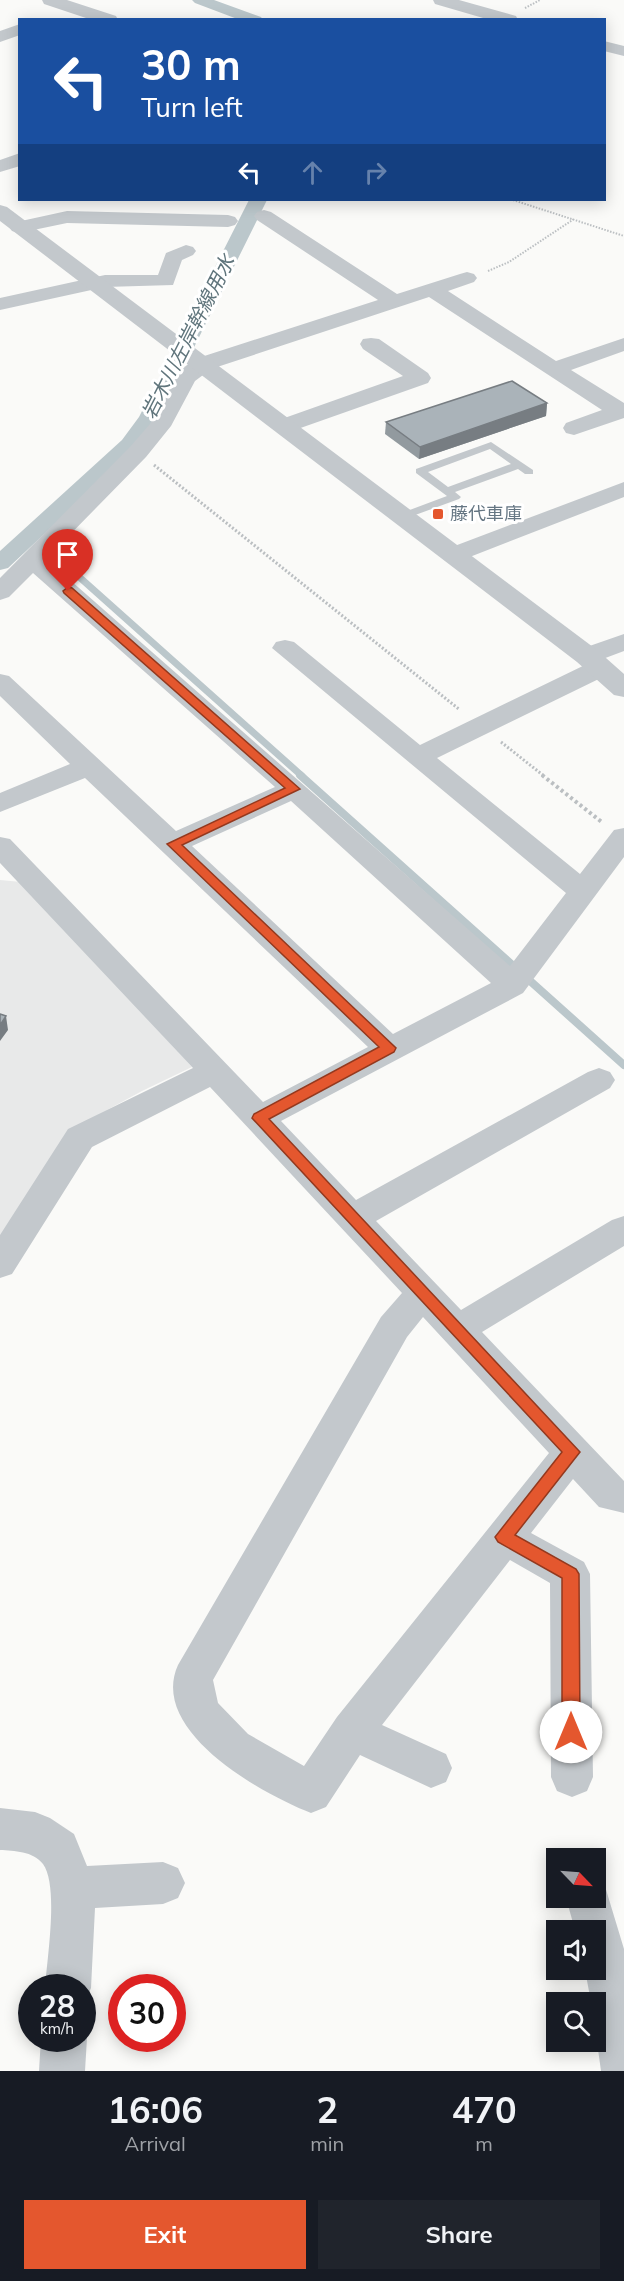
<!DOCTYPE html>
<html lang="en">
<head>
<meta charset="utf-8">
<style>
  :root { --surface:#171b24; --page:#20242c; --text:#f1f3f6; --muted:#9ea1a6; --accent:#e4572e }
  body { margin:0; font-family:Mulish,"Noto Sans JP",sans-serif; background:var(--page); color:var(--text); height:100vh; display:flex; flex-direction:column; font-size:22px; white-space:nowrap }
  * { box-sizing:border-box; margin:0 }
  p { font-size:20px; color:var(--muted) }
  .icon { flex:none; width:33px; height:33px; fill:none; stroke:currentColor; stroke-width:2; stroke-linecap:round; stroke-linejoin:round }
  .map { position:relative; height:2071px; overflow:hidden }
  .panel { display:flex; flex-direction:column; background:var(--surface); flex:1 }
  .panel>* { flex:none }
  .top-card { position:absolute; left:18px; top:18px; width:588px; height:183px; border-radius:0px; box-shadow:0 3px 15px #0003; background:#1a4fa0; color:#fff; overflow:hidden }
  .needle { width:39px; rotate:115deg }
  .controls { position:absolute; left:546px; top:1848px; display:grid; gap:12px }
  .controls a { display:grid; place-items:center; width:60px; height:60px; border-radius:0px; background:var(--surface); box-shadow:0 3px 15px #0003; font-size:30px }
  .speed { position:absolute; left:18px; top:1974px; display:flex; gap:12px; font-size:30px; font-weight:700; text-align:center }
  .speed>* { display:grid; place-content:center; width:78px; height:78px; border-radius:50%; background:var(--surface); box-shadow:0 3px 15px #0003; line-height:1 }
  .speed small { font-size:15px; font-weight:400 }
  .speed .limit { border:9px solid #d22; background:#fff; color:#111 }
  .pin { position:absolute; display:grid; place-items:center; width:51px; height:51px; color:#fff; margin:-62px -26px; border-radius:50% 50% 50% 0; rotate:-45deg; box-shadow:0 0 6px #0007 }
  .pin .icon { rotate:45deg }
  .me { position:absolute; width:66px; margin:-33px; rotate:0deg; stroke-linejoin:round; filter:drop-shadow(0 0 4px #0008) }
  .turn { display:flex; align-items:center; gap:21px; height:126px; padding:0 24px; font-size:27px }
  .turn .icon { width:78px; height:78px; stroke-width:2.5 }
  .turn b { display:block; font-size:42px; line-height:51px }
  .lanes { display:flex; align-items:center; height:57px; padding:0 24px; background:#0003; justify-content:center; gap:30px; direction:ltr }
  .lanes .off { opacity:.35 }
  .eta { display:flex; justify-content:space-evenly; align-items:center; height:102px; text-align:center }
  .eta b { font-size:36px; font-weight:700; line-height:42px }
  .button { display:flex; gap:12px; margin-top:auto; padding:12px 24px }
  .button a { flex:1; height:69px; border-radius:0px; background:var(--accent); color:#fff; font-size:24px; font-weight:700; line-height:69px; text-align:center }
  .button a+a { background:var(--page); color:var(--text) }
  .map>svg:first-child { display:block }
  .built { fill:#e8e9e9 }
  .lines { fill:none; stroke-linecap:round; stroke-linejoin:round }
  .stream-far1 { stroke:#bbc7cb; stroke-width:7 }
  .stream { stroke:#bbc7cb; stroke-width:8 }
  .canal { fill:#bbc7cb; fill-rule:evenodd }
  .path-far2 { stroke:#bbbfc2; stroke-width:2; stroke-dasharray:1.5 1.5; stroke-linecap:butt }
  .path-far1 { stroke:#bbbfc2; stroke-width:3; stroke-dasharray:2 2; stroke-linecap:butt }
  .path { stroke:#bbbfc2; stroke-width:4; stroke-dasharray:3 3; stroke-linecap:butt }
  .service { fill:#c3c8cc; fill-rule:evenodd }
  .minor { fill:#c3c8cc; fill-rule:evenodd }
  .tertiary { fill:#c3c8cc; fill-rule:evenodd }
  .wall { fill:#929a9f }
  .shaded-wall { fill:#777d82 }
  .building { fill:#aab3b9; stroke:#777d82; stroke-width:1.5 }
  .route { fill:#e4572e; stroke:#94391e; stroke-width:1.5 }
  .poi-dot { fill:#e4572e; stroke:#fff; stroke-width:2 }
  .labels { text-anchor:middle; stroke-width:6; stroke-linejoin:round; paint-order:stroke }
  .far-poi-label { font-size:18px; fill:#657683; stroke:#fff; text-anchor:start }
  .far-water-label { font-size:20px; font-style:italic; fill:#60757c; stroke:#fff }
</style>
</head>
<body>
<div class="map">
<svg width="624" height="2071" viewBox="0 0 624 2071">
  <rect width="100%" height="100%" fill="#fafaf8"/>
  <path class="built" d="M0 880 21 882 192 1067 142 1091 70 1130 0 1238Z"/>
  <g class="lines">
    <path class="stream-far1" d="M49 550 302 776"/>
    <path class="stream" d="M300 775 624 1065"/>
    <path class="canal" d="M192 0H214L261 17 263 20H240L195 3Z
      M249 200H267L159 418 136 448 8 568 0 570V551L122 440 139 417Z"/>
    <path class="path-far2" d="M525 8 540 0
      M513 200 624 236
      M488 271 509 262 574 219"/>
    <path class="path-far1" d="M154 465 460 710
      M501 742 544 776"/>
    <path class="path" d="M542 775 603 823"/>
    <path class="service" d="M491 442 533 470V474H525L518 469 455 492 461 497 459 499 407 518H399V514L447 496 416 473V469ZM490 449 511 464 448 487 428 472Z"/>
    <path class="minor" d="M42 0H67L116 16 118 20H92L44 4Z
      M433 0H459L516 16 518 20H490L435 4Z
      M20 24V35L0 42V31Z
      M604 41 624 46V56L604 51Z
      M20 153V166L0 172V160Z
      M264 210 271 212 397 294 460 274 467 272 474 274 477 278 474 282 448 291 556 361 624 338V351L571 370 624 403V418L574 435 566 433 563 428 566 423 602 410 429 297 211 369 195 381 171 426 146 457 46 559 510 966 566 893 272 648 276 642 285 640 294 642 420 745 589 663 578 662 574 656 578 650 624 634V651L600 660 609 662 613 668 609 674 437 758 580 874 614 830 624 828V857L523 993 281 1121 356 1200 588 1072 599 1068 610 1072 615 1080 610 1088 376 1221 461 1310 612 1220 624 1216V1246L482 1332 624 1481V1513L599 1507 573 1479 531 1533 584 1562 590 1574 593 1777 587 1791 572 1797 557 1791 551 1777 550 1583 510 1560 382 1725 446 1754 452 1768 446 1782 431 1788 360 1755 326 1807 311 1813C262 1794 148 1731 178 1665L381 1317 402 1293 210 1087 92 1147 12 1274 0 1278V1235L68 1129 193 1068 0 863V837L10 839 263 1102 368 1047 85 778 0 812V793L70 764 0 696V674L9 676 176 831 275 787 33 573 9 597 0 600V578L130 447 150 424 178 372 195 359 378 300 257 220 254 216 257 212ZM291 801 491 983 393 1034 192 846ZM423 1317 549 1453 337 1717 304 1766 248 1734 218 1703 213 1680 407 1337Z
      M67 211 228 215 235 217 238 221 235 225 228 227 67 223 19 233 12 231 9 227 12 223Z
      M186 245 193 247 196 251 193 255 182 260 173 285 105 287 0 310V298L105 275H158L166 253Z
      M371 338 379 339 428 373 431 378 428 383 292 431 284 433 276 431 273 426 276 421 403 376 363 349 360 344 363 339Z
      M624 482V497L462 560 453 562 444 560 441 555 444 550Z
      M0 1808 35 1812 50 1818 74 1834 87 1866 163 1862 178 1868 185 1883 178 1898 163 1904 95 1908 91 1988 84 2004 82 1988H45C47 1959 59 1886 43 1864 33 1851 14 1851 0 1850Z
      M596 1879 604 1883 624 1949V2071H601L596 2035V2002H591L585 1970H596V1930H575L566 1898H596Z
      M82 2027 87 2038 85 2071H39L41 2038H82Z"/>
    <path class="tertiary" d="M0 205 7 207 597 650 624 674V697L614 695 577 662 0 221Z"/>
  </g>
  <path class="wall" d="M547 403 546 416 419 459 385 434 386 422Z"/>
  <path class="shaded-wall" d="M547 403 546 416 419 459 420 447Z
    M6 1016 8 1030 0 1041V1025Z"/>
  <path class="building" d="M512 381 547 403 420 447 386 422Z
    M0 1014 6 1016 0 1025Z"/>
  <path class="route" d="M68 587 72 588 300 789 182 845 396 1048 394 1052 269 1119 580 1452 515 1535 576 1569 579 1574 580 1732 578 1738 571 1740 565 1738 562 1732V1578L498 1542 495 1537 562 1452 252 1118 254 1114 379 1047 167 844 285 788 64 593 63 591Z"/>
  <rect class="poi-dot" x="432" y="508" width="12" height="12" rx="3"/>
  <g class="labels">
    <g class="far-poi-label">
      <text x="450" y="520">藤代車庫</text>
    </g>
    <g class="far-water-label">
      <text transform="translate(188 337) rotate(-63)" y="7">岩木川左岸幹線用水</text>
    </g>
  </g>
</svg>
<div class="controls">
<a><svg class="needle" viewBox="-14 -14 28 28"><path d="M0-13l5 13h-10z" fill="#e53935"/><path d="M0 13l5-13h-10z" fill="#9ea1a6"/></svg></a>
<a><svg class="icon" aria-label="sound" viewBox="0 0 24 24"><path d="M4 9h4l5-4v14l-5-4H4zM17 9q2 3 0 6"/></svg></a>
<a><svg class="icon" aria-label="search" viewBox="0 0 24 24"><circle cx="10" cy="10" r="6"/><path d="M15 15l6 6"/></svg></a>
</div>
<div class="speed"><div>28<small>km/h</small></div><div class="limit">30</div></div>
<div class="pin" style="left:68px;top:591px;background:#d93025"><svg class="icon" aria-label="arrive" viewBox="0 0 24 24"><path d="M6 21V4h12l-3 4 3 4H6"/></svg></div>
<svg class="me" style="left:571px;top:1732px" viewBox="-20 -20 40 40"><circle r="19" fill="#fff"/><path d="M0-13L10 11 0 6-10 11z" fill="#e4572e"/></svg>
<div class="top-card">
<div class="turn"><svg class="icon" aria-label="left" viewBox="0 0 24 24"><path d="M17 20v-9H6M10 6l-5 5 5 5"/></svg><div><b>30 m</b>Turn left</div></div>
<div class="lanes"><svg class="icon" aria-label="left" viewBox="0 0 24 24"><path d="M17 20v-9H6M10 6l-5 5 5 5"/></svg><svg class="icon off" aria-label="ahead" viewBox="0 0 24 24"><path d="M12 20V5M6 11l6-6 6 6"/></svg><svg class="icon off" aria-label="right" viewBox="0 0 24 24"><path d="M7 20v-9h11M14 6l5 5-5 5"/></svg></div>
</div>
</div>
<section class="panel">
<div class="eta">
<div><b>16:06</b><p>Arrival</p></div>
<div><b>2</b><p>min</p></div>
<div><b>470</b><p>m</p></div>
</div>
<div class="button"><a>Exit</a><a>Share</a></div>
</section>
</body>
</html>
